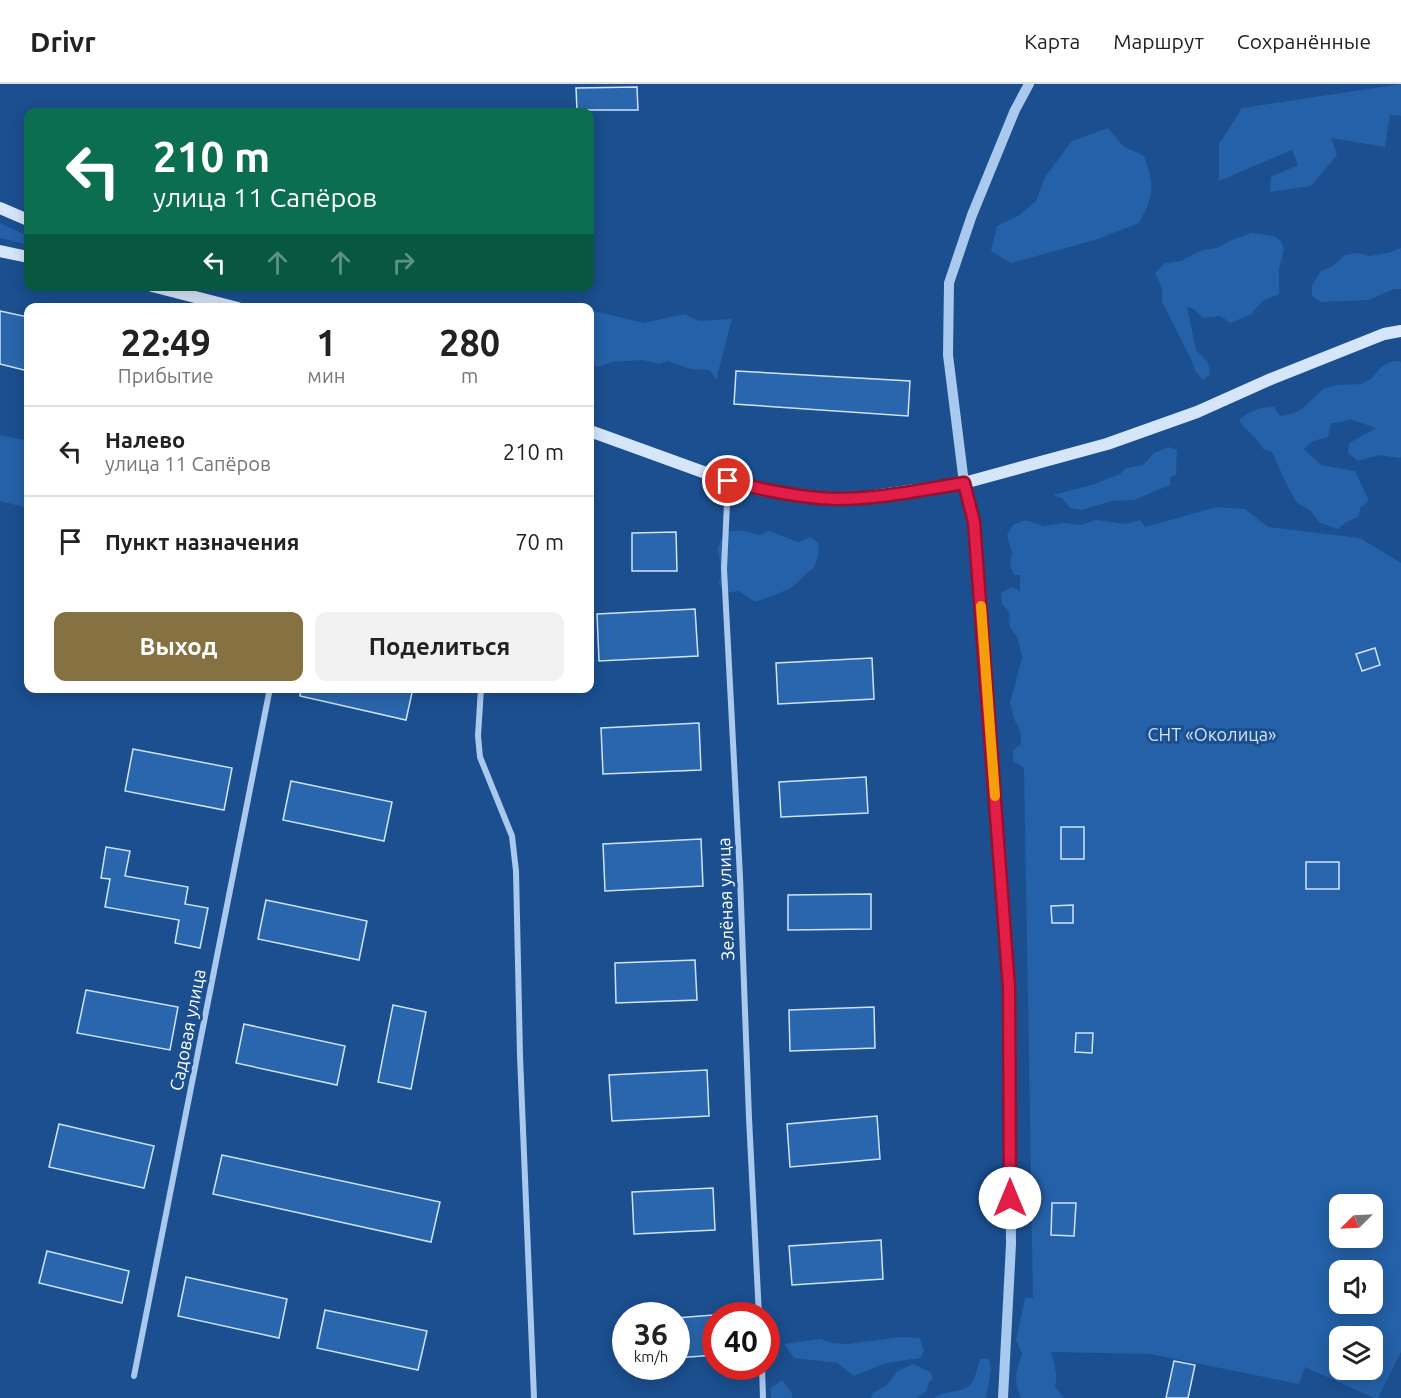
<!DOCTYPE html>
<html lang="ru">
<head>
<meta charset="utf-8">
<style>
  :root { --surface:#fff; --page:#f2f2f2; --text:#222; --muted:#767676; --line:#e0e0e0; --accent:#857141 }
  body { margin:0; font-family:Ubuntu,sans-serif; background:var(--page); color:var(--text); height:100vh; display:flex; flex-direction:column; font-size:22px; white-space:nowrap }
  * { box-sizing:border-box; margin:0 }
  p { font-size:20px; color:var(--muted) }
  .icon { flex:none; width:33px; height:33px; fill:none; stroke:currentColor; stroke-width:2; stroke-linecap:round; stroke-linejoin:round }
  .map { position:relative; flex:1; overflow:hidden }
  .panel { position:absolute; left:24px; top:219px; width:570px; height:390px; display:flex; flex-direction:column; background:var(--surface); border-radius:12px; box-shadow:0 3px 15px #0003 }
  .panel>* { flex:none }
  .banner { position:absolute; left:24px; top:24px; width:570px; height:183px; border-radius:12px; box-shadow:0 3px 15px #0003; background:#0b6e4f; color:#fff; overflow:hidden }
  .needle { width:39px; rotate:246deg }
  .buttons { position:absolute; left:1329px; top:1110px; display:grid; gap:12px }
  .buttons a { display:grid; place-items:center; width:54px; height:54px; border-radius:12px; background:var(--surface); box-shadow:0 3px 15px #0003; font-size:30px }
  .speed { position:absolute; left:612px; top:1218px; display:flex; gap:12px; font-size:30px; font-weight:700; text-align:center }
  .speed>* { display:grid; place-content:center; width:78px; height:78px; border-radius:50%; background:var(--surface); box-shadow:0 3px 15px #0003; line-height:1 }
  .speed small { font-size:15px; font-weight:400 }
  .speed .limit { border:9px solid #d22; background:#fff; color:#111 }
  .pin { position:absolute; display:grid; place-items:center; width:51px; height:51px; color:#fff; margin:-26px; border:3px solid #fff; border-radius:50%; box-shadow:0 2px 6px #0007 }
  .me { position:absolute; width:66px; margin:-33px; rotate:0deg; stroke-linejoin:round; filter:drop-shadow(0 0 4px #0008) }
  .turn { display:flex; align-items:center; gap:21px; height:126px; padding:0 30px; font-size:27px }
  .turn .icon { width:78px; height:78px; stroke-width:2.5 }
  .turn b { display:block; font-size:42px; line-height:51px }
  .lanes { display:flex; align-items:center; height:57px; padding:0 30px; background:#0003; justify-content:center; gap:30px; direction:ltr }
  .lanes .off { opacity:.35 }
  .eta { display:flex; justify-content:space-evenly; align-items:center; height:102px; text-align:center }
  .eta b { font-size:36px; font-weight:700; line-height:42px }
  .primary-button { display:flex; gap:12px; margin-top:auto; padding:12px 30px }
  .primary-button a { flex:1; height:69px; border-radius:12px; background:var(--accent); color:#fff; font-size:24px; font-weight:700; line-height:69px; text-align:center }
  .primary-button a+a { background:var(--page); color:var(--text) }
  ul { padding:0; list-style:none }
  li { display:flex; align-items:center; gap:18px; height:90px; padding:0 30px; border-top:2px solid var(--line) }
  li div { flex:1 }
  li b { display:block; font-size:22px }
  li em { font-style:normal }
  header { display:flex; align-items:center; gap:36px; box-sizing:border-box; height:84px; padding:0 30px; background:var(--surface); border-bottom:2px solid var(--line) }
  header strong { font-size:28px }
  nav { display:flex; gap:33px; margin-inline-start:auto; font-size:21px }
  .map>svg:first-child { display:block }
  .green { fill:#2461a8; fill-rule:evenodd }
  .building { fill:#2a66ad; stroke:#cfe3fa; stroke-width:1.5 }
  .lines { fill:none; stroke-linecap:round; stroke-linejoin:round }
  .minor { stroke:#a9c9ee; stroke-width:6 }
  .tertiary { stroke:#a9c9ee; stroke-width:10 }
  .secondary { stroke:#d6e6fa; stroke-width:12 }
  .route-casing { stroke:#92132f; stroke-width:15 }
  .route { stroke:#e11d48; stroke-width:10 }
  .slow { stroke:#f59e0b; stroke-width:10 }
  .labels { text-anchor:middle; stroke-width:6; stroke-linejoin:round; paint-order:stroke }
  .park-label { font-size:18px; fill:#cfe3fa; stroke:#1b4f8f }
  .street-label { font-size:18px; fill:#fff; stroke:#1b4f8f }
</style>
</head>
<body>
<header>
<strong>Drivr</strong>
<nav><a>Карта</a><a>Маршрут</a><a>Сохранённые</a></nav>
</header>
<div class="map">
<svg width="1401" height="1314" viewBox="0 0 1401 1314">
  <rect width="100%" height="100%" fill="#1b4f8f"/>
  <path class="green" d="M1401 0V32L1390 31 1385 63 1331 54 1337 71 1311 102 1270 108 1271 93 1298 81 1292 66 1219 97V60L1242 24Z
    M1108 44 1123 62 1144 72C1155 102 1154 111 1139 139L1095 156 1011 179 991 167 997 142 1018 132 1036 117 1045 93 1072 57Z
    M0 139 28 152V161L0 154Z
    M1251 149 1274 152 1281 157 1284 166 1279 184V210L1263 217 1251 230 1231 239 1220 232 1203 234 1194 225 1187 223 1196 266 1208 278 1210 291 1203 296 1196 288 1191 275 1162 218V204L1155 189 1165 179 1181 177 1199 167 1217 164 1230 157Z
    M1401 164V205H1394L1369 216 1321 218 1312 212V201L1321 187 1333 182 1345 171 1358 169 1369 172 1388 169Z
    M590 226 644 239 684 230 699 237 732 235 716 296 710 286 691 285 668 277 659 280 643 276 612 278 598 283 590 278Z
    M1393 277 1401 278V373L1399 374 1379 371 1358 377 1348 369 1349 359 1376 344 1350 335 1341 338 1331 339 1328 353 1313 357 1304 365 1321 381 1355 387 1369 417 1361 423 1358 433 1346 438 1338 445 1320 439 1310 426 1297 419 1287 401 1272 368 1263 365C1256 350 1248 351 1239 336 1250 327 1259 323 1274 323L1280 332 1294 329 1303 324 1323 305 1337 301 1361 300 1372 294 1381 283Z
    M0 351 28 357V424L0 417Z
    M1168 363 1177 366 1176 391 1170 393V401L1134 416 1112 417 1082 426 1070 424 1062 414 1053 411 1095 400 1120 390 1126 384 1143 381 1154 369Z
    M1217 423 1245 425 1268 443 1360 454 1401 479V1268L1378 1314H1374L1305 1283 1299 1300 1150 1270 1051 1268C1054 1281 1058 1289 1055 1303L1064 1314H1021C1013 1296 1016 1288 1022 1270L1016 1256 1025 1214H1033L1024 684 1013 677V666L1021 660 1020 646 1014 635 1010 618 1022 574 1018 555 1010 543 1009 527 1002 520 1001 509 1011 503 1019 506 1020 509V491H1014L1010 481 1012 469 1007 451 1013 441 1026 436 1043 442 1064 439 1080 441 1096 436 1126 440 1140 436 1145 443ZM1340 1120H1372V1154H1340ZM1340 1186H1372V1220H1340ZM1340 1252H1372V1286H1340Z
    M740 446 759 451 769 447 798 458 811 453 818 459 819 468 814 484C805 489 800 497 792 503 780 510 768 513 755 518L739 507 727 509 719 500 721 487 718 464 724 449Z
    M901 1253 920 1254 924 1267 920 1274 886 1279 854 1292 837 1279 794 1274 784 1260 820 1255 832 1259 847 1260Z
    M980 1275H989L991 1286 986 1314H934C945 1305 963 1311 972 1298 976 1292 978 1282 980 1275Z
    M913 1280 930 1288 933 1294 928 1300 927 1307 917 1314H871L873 1309 887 1301 898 1287Z
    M782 1296 792 1310V1314H771V1304Z"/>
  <path class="building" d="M637 3 638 26H577L576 4Z
    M0 227 28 233V287L0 280Z
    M736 287 910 297 908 332 734 320Z
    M676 448 677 487H632V449Z
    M695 525 698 572 599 577 597 530Z
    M1375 564 1380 581 1362 587 1356 570Z
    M872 574 874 615 778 620 776 579Z
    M301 604H413L406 636 300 612Z
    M699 639 701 686 603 690 601 644Z
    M133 665 232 684 224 726 125 707Z
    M866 693 868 729 781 733 779 698Z
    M291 697 392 718 384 757 283 736Z
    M1061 743H1084V775H1061Z
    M701 755 703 802 605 807 603 760Z
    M106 763 130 767 125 792 188 803 185 820 208 824 200 864 175 859 179 836 105 823 110 795 101 794Z
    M1306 778H1339V805H1306Z
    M871 810V845L788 846V811Z
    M266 816 367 837 359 876 258 855Z
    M1073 821V839H1052L1051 822Z
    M695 876 697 916 616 919 615 879Z
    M86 906 178 923 170 966 77 949Z
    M393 921 426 928 411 1005 378 998Z
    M874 923 875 964 790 967 789 926Z
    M244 940 345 962 337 1001 236 979Z
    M1076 949H1093L1092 969 1075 968Z
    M707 986 709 1032 612 1037 609 991Z
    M877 1032 880 1075 790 1083 787 1040Z
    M59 1040 154 1062 144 1104 49 1083Z
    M222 1071 440 1118 431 1158 213 1110Z
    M713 1104 715 1146 634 1150 632 1108Z
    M1052 1119H1076L1074 1152 1051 1151Z
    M881 1156 883 1195 792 1201 789 1162Z
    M47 1167 129 1187 122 1219 39 1199Z
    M186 1193 287 1215 279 1254 178 1232Z
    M325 1226 427 1247 418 1286 317 1264Z
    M713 1231 716 1271 676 1274V1234Z
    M1174 1277 1195 1281 1188 1314H1166Z"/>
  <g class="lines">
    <path class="minor" d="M728 397 724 485 740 793 749 1034 759 1232
      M481 604 478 652 480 673 512 752 516 787 520 972 534 1314
      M762 1282 763 1314
      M134 1292 270 604"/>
    <path class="tertiary" d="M1003 1314 1011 1160 1009 904 974 439 964 399 948 271 949 199 972 131 1015 26 1029 0"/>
    <path class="secondary" d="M0 124 28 136
      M0 167 28 173
      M152 202 238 224
      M590 347 728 397 761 406 835 415 867 413 964 399 1107 360 1197 328 1271 295 1384 250 1401 247"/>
  </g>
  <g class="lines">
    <g class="route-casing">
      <path id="route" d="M728 397C763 406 800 414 836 415 879 415 922 406 964 399L974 438 1009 904 1010 1114"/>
    </g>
    <use href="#route" class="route"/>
    <path class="slow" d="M981 522 995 712"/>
  </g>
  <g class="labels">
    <g class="park-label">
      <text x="1212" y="657">СНТ «Околица»</text>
    </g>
    <g class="street-label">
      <text transform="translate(726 815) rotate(-92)" y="6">Зелёная улица</text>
      <text transform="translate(188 946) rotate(-79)" y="6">Садовая улица</text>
    </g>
  </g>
</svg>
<div class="buttons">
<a><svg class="needle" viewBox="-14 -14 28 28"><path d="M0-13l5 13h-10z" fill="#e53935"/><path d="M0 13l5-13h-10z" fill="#767676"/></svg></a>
<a><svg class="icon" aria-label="sound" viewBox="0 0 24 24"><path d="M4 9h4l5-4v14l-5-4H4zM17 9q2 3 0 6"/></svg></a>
<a><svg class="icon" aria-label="layers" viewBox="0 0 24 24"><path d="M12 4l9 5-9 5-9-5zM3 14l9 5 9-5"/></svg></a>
</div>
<div class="speed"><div>36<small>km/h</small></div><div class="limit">40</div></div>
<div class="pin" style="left:728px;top:397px;background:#d93025"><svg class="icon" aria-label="arrive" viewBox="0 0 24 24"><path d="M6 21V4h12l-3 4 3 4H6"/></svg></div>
<svg class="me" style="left:1010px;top:1114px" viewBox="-20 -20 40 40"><circle r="19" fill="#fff"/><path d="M0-13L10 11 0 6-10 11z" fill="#e11d48"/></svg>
<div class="banner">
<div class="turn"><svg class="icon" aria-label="left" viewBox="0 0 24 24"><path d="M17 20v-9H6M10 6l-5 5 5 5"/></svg><div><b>210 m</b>улица 11 Сапёров</div></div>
<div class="lanes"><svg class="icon" aria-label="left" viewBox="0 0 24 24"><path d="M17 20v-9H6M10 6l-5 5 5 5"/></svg><svg class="icon off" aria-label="ahead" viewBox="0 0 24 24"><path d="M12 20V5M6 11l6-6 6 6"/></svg><svg class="icon off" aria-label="ahead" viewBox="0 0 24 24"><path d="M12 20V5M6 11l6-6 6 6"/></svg><svg class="icon off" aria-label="right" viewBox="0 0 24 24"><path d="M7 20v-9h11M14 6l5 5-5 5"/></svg></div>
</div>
<section class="panel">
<div class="eta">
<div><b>22:49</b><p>Прибытие</p></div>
<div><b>1</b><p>мин</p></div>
<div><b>280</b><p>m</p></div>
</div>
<ul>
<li><svg class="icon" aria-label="left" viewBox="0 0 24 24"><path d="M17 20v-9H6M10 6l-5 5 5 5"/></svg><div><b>Налево</b><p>улица 11 Сапёров</p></div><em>210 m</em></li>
<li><svg class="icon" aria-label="arrive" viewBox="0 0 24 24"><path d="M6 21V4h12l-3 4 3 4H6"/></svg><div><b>Пункт назначения</b></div><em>70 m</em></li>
</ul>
<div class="primary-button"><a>Выход</a><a>Поделиться</a></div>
</section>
</div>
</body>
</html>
